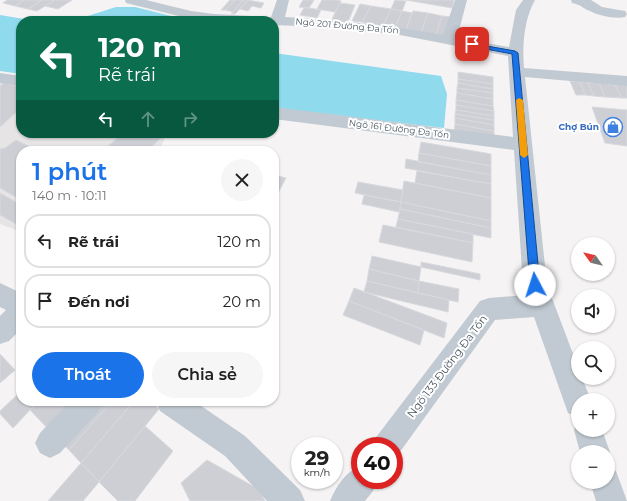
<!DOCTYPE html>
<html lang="vi">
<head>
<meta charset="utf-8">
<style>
  :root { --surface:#fff; --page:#f6f6f6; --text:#222; --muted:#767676; --line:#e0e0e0; --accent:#1a73e8 }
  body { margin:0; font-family:Montserrat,sans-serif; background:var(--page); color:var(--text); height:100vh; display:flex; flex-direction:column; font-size:15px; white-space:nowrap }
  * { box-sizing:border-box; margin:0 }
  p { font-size:13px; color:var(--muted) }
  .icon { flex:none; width:22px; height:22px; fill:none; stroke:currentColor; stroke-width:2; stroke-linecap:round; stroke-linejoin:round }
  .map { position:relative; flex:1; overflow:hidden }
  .drawer { position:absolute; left:16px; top:146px; width:263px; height:260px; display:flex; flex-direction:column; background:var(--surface); border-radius:16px; box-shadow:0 1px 3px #0004 }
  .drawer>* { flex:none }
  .top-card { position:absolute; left:16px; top:16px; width:263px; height:122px; border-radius:16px; box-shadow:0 1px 3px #0004; background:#0b6e4f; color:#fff; overflow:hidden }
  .needle { width:26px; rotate:304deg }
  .tools { position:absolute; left:571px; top:237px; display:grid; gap:8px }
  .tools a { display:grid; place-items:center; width:44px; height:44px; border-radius:50%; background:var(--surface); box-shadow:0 1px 3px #0004; font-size:20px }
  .speed { position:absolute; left:291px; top:437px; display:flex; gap:8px; font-size:20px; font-weight:700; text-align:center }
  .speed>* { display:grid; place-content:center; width:52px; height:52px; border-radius:50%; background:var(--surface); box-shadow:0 1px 3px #0004; line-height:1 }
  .speed small { font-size:10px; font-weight:400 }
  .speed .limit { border:6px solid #d22; background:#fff; color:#111 }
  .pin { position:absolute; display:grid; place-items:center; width:34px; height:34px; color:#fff; margin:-17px; border-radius:8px; box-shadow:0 2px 6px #0006 }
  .me { position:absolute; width:44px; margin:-22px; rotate:355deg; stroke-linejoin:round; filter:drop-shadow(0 0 3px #0008) }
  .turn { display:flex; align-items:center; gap:14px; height:84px; padding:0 16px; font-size:18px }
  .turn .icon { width:52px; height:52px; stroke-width:2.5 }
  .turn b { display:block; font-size:28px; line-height:34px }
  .lanes { display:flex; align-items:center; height:38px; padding:0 16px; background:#0003; justify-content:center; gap:20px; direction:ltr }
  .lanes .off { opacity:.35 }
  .round { display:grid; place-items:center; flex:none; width:42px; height:42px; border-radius:21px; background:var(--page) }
  .overview { display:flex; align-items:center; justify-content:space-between; height:68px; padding:0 16px }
  h1 { font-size:24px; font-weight:600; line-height:30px; color:var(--accent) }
  .action { display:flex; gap:8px; margin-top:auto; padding:8px 16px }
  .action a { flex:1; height:46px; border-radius:24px; background:var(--accent); color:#fff; font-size:16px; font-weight:600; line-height:46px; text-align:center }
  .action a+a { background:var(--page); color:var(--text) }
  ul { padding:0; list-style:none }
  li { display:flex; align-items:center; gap:12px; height:54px; margin:0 8px 6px; padding:0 8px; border:2px solid var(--line); border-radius:16px }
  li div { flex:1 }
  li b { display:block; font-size:15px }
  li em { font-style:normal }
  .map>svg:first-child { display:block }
  .education { fill:#e6e4e5 }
  .water { fill:#90daee }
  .building { fill:#cdcfd5; stroke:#d7d9de }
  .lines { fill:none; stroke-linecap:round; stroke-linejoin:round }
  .minor { fill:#c1cad2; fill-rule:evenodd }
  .route { fill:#1a73e8; stroke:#114b97 }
  .slow { fill:#f59e0b }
  .labels { text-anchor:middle; stroke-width:4; stroke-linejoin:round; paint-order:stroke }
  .far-street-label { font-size:9px; fill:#4a5661; stroke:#fff }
  .far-shop-label { font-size:9px; font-weight:bold; fill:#366cbe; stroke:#fff; text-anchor:end }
  .street-label { font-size:11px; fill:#4a5661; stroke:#fff }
</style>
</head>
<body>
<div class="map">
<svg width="627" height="501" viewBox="0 0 627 501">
  <rect width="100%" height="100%" fill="#f5f3f3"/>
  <path class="education" d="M0 81 21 84V133H167L159 151H21V232L0 224Z"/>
  <path class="water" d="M116 7H135L183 19 198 21H72Z
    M0 15 36 21H21V74L0 71Z
    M274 53 441 76 447 94 444 128 274 108Z"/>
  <path class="building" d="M7 0H24L15 6 3 3Z
    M24 0H42L28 9 15 6Z
    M42 0H55L37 11 28 9Z
    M55 0H72L58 9 45 6Z
    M230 0H235L226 10H221Z
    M235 0H243L233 12 226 10Z
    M243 0H248L235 14H231Z
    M248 0 253 1 264 3 261 8 252 6 248 11 240 9Z
    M303 0H314L309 8 299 7Z
    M322 0H336L341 1 335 12 317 9Z
    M395 0 406 1 402 11 391 9Z
    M406 0H454L452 8Z
    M340 3 355 5 348 22 332 19Z
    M360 4 371 6 362 22 352 21Z
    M371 6 391 9 383 26 362 22Z
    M304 8H309L321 10 317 18 300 15Z
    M391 9 402 11 395 28 383 26Z
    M402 11 412 13 406 30 395 28Z
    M413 11 428 13 421 33 406 30Z
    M428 13 442 16 436 35 421 33Z
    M442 16 451 17 445 37 436 35Z
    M458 72 493 77V84L458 79Z
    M458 79 493 84V89L458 83Z
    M570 81 580 82 585 95H576Z
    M580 82 588 83 594 96 585 95Z
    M4 83 21 87V108L0 127V86Z
    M458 83 493 89V93L457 88Z
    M588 83H599L605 97 594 96Z
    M599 83 615 85 622 98 605 97Z
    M615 85H627V98H622Z
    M457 88 493 93V99L457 93Z
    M457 93 493 99V106L456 100Z
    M456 100 493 106 494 111 456 105Z
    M456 105 494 111V116L456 110Z
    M592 107 627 110V146L605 143Z
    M456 110 494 116V120L455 114Z
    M455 114 494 120V125L455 118Z
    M455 118 494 125V131L455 124Z
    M455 124 494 131V139L454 133Z
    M124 133H158L164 135 147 151H102Z
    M16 140 37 150 21 151V200L0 188V149L5 148Z
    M421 142 491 154V166L419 153Z
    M419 153 491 166V175L418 162Z
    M406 159 491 175V184L405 168Z
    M417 171 491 184V198L415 183Z
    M274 175 286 178 278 193 274 191Z
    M404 181 491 198V221L401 202Z
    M358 182 403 190 401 202 355 193Z
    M0 193 21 205V220L16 224 0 215Z
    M364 195 401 202 399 212 362 204Z
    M401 202 491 221V228L400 209Z
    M400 209 491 228V238L398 219Z
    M398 219 473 234V243L396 227Z
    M383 225 473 243 472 262 379 242Z
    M372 256 421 267 419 281 369 269Z
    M421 262 480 274V280L421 267Z
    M369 269 419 281 418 293 367 281Z
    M367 281 449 300 448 312 364 292Z
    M419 281 459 289 458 302 418 293Z
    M354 288 447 323 444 338 349 301Z
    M349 301 424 330 420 345 343 315Z
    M0 354 15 370 0 383Z
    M21 390V401H39L30 410 16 396Z
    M16 396 30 410 13 428 0 414V411Z
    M39 401H85L54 435 30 410Z
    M92 401H112L69 450 58 439Z
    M112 401H134L81 463 69 450Z
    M134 401H150L159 409 99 482 81 463Z
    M145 426 173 451 135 501H118L99 482Z
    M207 460 258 489 265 501H190L181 483Z
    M81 463 99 482 83 501H48Z"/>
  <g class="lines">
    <path class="minor" d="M125 0H146L191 11 214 14 271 17 277 0H289L285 17C338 20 391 25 443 35L455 0H467L457 38 509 47 516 10 523 0H535C524 19 522 46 524 68L627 76V86L525 77 547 285 578 367V378H582L591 400H578V417L568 413 534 317 495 320 397 456 394 458V446H372L377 436 480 301 489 298 527 295 523 285 514 150 274 119V107L513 137 508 56 400 35 323 27 274 25V21H206L191 19 126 3Z
      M571 0H591L602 7 625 11 627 14 625 17C615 19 599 16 590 11 582 8 582 5 572 3Z
      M0 73 21 76V86L0 83Z
      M0 283 21 293V329L9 341 0 344V316L6 310 0 307Z
      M70 401H103L99 411 60 453 50 458 40 453 35 443 40 433Z
      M156 401H194L245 436 300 490 305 501H267L225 456 160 411Z
      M578 420V430H602L610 452 608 456V452H580L574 430Z
      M360 466V480H377L373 491 365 501H330C336 487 345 472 360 466Z
      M608 468 616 471 627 501H596L590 482H608Z"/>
  </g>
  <path class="route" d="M470 43 515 51 518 53 540 285 539 288 535 289 532 288 530 285 512 54 470 46Z"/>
  <path class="slow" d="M519 98 523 100 528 155 524 158 520 155 516 100Z"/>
  <defs>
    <g id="shop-ring" transform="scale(1)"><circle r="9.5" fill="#fff" stroke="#3f7fe0" stroke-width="1.5"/><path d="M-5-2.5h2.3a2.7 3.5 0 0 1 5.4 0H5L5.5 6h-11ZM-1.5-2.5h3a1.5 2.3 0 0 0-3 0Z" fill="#3f7fe0"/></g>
  </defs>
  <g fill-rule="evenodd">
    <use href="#shop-ring" x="613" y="127"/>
  </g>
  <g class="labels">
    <g class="far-street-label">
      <text transform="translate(347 26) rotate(5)" y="3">Ngõ 201 Đường Đa Tốn</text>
      <text transform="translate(399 129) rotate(7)" y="3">Ngõ 161 Đường Đa Tốn</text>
    </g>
    <g class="far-shop-label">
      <text x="599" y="130">Chợ Bún</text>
    </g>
    <g class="street-label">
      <text transform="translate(447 366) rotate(-53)" y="4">Ngõ 133 Đường Đa Tốn</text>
    </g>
  </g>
</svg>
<div class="tools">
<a><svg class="needle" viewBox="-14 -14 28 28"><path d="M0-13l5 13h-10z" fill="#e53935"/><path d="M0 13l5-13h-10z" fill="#767676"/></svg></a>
<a><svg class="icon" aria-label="sound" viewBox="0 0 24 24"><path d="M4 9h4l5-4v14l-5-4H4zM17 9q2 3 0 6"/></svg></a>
<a><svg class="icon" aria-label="search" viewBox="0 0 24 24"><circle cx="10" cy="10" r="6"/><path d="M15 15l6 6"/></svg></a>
<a>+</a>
<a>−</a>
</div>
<div class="speed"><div>29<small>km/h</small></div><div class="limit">40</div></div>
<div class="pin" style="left:472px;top:44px;background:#d93025"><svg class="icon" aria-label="arrive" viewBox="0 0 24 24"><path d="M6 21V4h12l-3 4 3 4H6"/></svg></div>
<svg class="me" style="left:535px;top:285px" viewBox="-20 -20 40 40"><circle r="19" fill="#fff"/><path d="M0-13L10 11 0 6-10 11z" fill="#1a73e8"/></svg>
<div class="top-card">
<div class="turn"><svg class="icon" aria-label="left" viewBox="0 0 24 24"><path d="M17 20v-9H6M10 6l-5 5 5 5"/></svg><div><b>120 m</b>Rẽ trái</div></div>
<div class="lanes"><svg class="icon" aria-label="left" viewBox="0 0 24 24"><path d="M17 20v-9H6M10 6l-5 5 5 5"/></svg><svg class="icon off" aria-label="ahead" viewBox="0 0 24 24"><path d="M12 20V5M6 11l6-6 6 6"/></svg><svg class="icon off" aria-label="right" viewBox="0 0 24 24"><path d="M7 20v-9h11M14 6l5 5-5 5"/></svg></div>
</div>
<section class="drawer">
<div class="overview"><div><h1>1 phút</h1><p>140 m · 10:11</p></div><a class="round"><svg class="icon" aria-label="close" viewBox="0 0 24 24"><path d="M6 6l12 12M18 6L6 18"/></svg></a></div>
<ul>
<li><svg class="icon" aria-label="left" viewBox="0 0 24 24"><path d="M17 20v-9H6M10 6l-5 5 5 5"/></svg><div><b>Rẽ trái</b></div><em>120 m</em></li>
<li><svg class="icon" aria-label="arrive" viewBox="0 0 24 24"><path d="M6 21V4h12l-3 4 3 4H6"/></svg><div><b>Đến nơi</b></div><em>20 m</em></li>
</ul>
<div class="action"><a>Thoát</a><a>Chia sẻ</a></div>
</section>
</div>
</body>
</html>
